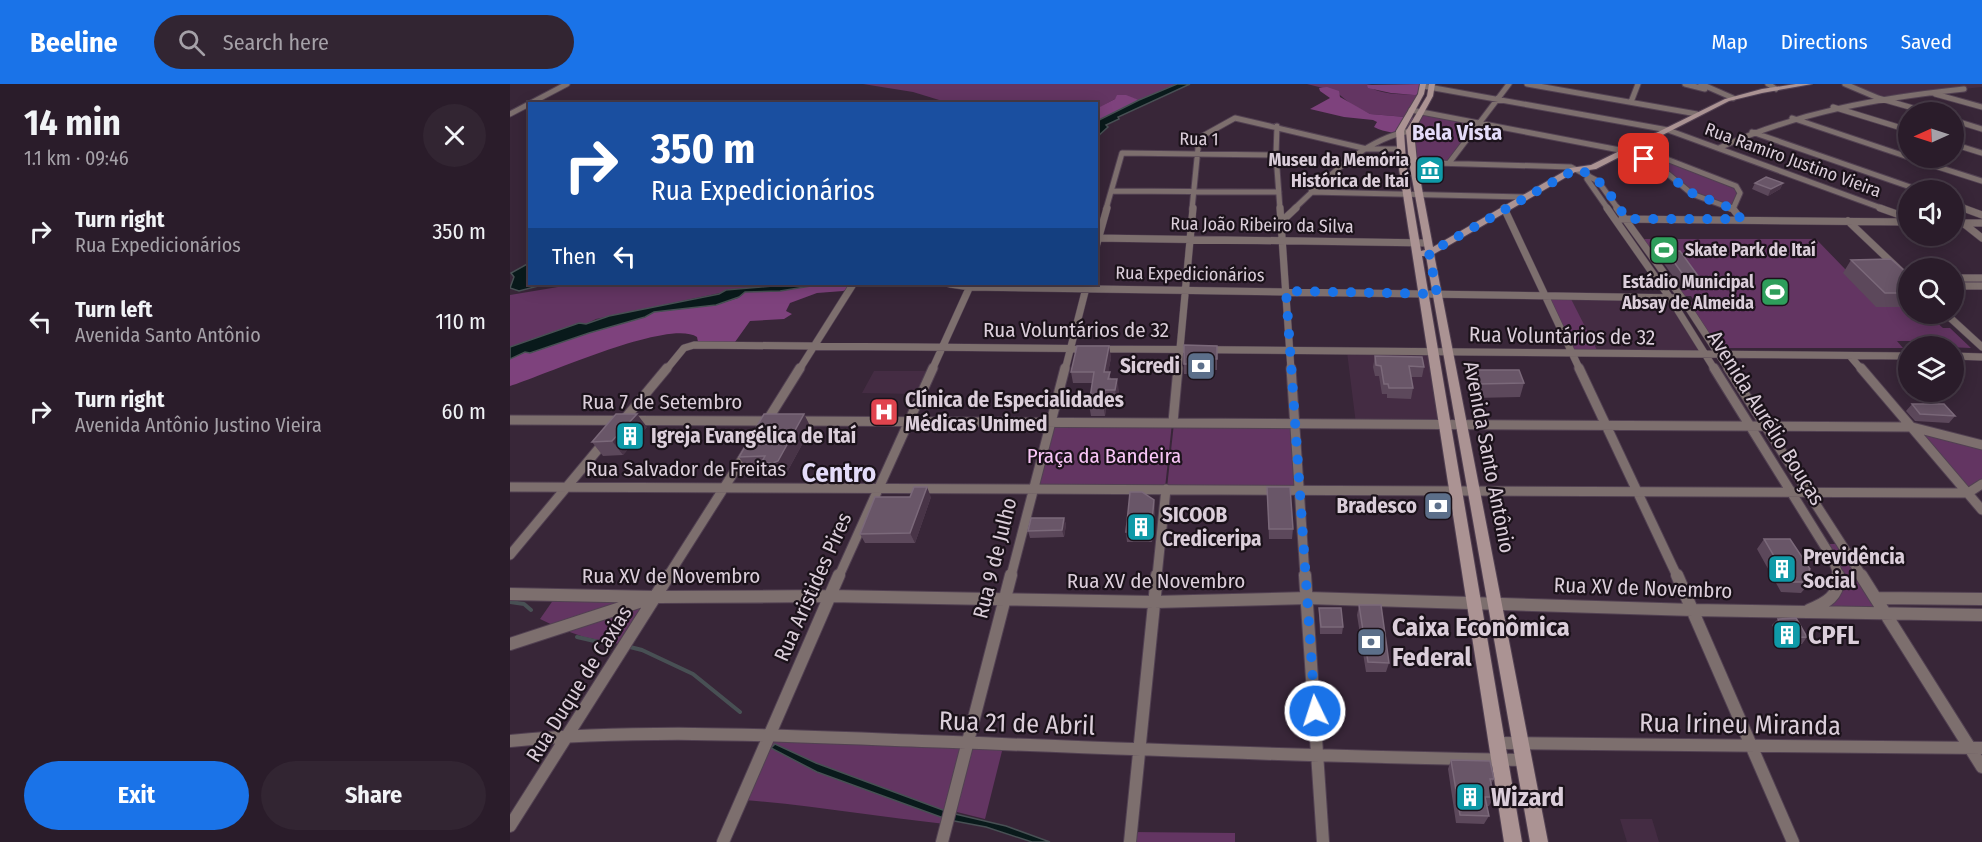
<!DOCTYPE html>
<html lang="en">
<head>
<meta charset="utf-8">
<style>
  :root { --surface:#2a1c2a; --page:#322532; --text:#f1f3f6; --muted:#a5a1a8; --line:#463a47; --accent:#1a73e8 }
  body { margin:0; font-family:"Fira Sans Condensed",sans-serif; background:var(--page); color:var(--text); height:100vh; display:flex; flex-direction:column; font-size:22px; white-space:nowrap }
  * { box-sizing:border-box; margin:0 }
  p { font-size:20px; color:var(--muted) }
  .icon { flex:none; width:33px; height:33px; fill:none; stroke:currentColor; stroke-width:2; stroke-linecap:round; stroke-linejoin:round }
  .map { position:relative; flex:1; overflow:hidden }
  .panel { display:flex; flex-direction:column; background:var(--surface); width:510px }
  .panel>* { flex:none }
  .top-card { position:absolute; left:18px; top:18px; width:570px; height:183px; border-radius:0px; box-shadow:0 3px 15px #0003,0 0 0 2px var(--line); background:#1a4fa0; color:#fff; overflow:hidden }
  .needle { width:39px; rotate:267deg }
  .fabs { position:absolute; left:1388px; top:18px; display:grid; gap:12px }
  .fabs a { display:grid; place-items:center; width:66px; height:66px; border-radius:50%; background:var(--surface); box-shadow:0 3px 15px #0003,0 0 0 2px var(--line); font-size:30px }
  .pin { position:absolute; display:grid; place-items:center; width:51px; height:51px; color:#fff; margin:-26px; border-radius:12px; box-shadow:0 3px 9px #0006 }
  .me { position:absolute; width:66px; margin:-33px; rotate:356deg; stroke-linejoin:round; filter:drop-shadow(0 0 4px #0008) }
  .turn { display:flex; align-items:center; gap:21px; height:126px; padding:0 24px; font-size:27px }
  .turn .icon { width:78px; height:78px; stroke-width:2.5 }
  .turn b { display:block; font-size:42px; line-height:51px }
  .then { display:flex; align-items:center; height:57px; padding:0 24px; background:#0003; gap:12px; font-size:22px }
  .round { display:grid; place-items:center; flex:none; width:63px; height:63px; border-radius:32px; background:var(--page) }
  .head { display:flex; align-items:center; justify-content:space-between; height:102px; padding:0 24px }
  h1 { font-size:36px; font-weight:700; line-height:45px }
  .primary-button { display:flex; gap:12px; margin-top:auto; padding:12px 24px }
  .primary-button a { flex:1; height:69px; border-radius:36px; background:var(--accent); color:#fff; font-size:24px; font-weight:700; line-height:69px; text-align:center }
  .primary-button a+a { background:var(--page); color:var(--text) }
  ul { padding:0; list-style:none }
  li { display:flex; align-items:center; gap:18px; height:90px; padding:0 24px }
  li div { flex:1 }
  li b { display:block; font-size:22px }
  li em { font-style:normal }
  header { display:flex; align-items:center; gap:36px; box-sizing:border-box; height:84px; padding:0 30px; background:var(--accent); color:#fff }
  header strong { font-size:28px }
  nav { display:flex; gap:33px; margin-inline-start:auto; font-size:21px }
  .search { width:420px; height:54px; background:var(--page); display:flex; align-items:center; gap:15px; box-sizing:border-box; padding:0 21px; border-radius:33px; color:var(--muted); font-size:22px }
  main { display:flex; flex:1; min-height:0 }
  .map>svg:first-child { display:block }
  .built { fill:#442c43 }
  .green { fill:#633562 }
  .forest { fill:#7e427d }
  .water { fill:#091a1b; stroke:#485054; stroke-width:1.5 }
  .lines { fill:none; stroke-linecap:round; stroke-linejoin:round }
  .stream { stroke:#485054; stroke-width:4 }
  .street-far3-casing { stroke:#524152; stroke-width:7 }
  .street-far2-casing { stroke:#524152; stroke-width:8 }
  .street-far1-casing { stroke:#524152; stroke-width:11 }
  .street-casing { stroke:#524152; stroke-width:14 }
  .secondary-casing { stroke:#524152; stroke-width:2 }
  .street-far3 { stroke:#7d6f6e; stroke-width:5 }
  .street-far2 { stroke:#7d6f6e; stroke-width:7 }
  .street-far1 { stroke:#7d6f6e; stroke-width:9 }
  .street { stroke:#7d6f6e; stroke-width:12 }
  .secondary { fill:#ab9393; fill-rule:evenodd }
  .wall { fill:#5c485b }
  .shaded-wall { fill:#483447 }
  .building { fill:#695668; stroke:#7b697a; stroke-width:1.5 }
  .route { stroke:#1a73e8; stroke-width:10; stroke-dasharray:0 18 }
  .labels { text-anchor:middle; stroke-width:4.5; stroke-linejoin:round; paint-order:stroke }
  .far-street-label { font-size:18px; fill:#dbceda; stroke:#1b121a }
  .far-poi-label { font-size:18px; font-weight:bold; fill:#dbceda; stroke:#1b121a; text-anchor:end }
  .street-label { font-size:21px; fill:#dbceda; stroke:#1b121a }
  .poi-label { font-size:21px; font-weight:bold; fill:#dbceda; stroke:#1b121a; text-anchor:start }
  .park-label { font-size:21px; fill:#f9c6f7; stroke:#1b121a }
  .far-district-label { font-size:22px; font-weight:bold; fill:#e4dcf9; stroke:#1b121a }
  .near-poi-label { font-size:26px; font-weight:bold; fill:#dbceda; stroke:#1b121a; text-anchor:start }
  .near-street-label { font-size:26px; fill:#dbceda; stroke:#1b121a }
  .district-label { font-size:27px; font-weight:bold; fill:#e4dcf9; stroke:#1b121a }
</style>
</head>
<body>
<header>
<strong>Beeline</strong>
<div class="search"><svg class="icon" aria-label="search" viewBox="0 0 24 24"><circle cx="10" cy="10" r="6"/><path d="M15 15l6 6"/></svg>Search here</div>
<nav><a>Map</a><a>Directions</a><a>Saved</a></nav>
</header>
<main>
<section class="panel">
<div class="head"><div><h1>14 min</h1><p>1.1 km · 09:46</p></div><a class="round"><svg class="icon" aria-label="close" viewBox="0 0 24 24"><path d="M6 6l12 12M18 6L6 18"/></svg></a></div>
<ul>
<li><svg class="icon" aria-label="right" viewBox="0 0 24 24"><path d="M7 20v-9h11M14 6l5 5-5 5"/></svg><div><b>Turn right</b><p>Rua Expedicionários</p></div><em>350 m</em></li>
<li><svg class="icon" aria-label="left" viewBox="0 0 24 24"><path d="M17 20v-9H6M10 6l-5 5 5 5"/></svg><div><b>Turn left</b><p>Avenida Santo Antônio</p></div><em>110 m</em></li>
<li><svg class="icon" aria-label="right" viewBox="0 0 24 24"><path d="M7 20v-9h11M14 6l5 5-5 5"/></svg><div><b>Turn right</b><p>Avenida Antônio Justino Vieira</p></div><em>60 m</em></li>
</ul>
<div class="primary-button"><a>Exit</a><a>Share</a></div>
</section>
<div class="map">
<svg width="1472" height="758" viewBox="0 0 1472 758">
  <rect width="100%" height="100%" fill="#382638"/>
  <path class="built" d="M1335 0H1472V3L1367 14Z
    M1038 215H1158L1193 270 1065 269Z
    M837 268 920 269 933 341 846 340Z
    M364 287H414L416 288 406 310 352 309Z
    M1110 735H1142L1149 758H1117Z"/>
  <path class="green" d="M353 0H667L629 16 612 11 587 25 586 20 439 19 403 8Z
    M797 0H862L857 1C868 11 895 11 909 10L896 33 860 30 842 21 825 7Z
    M911 27 969 37 939 79 903 78 900 50Z
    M1124 64 1228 106 1222 123 1184 110 1134 77 1113 69Z
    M1132 155H1306L1336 186 1398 223V230H1425L1432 236 1425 237 1433 244H1440L1461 264 1410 262 1405 257H1387L1393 264H1208L1177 219 1185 218 1181 212H1173L1168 206H1186L1166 177H1148Z
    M66 200 93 202 130 200H286L215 208 86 235 76 240 69 239 0 263V211Z
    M1038 215H1061L1089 270 1065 269Z
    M662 339 655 404 526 402 542 340Z
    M664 339 783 341 787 405 657 404Z
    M1404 344 1472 362V395L1457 404Z
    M1315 460H1330L1373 528 1303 526 1330 509Z
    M46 512 140 513 51 545 30 535Z
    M144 514 114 561 74 553 54 546Z
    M260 652 456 662 435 740C368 733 301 721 233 716Z
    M460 661 493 663 475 735 443 727Z
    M621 748 725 749V758H620Z"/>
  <path class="forest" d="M913 0 909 10 905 11 881 9 858 4 857 1Z
    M817 3 829 7 830 13 860 30 907 34 900 50C888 49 875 49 864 43L867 38 863 36 834 33 800 25 820 14 810 7 809 4Z
    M607 11H616L629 16 587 38 586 25 605 15Z
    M313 200H350L348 202 333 207 307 209 280 219 276 227 282 230 274 235 240 237 225 258H188L187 253C160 234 35 291 0 302V275L15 268 20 269 79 249 135 233 144 228 206 221 228 214 235 208 270 207Z"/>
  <path class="water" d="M667 0H680L608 33 609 35 596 41 598 43 587 53V38L591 35 629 16Z
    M19 179 20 200H36L9 207 0 204 4 193 1 189Z
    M286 200H313L270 207 235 208 229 213 206 221 144 228 135 233 79 249 20 269 15 268 0 275V263L69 239 76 240 99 232 209 210 216 206Z
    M265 660 306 679 441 729 496 742 540 758H522L476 743 439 736 307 688 261 664Z"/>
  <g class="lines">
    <path class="stream" d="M0 518 14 520 21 526
      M67 553 102 561
      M120 563 132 566 183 590 230 628"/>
    <g class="street-far3-casing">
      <path id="street-far3" d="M1017 0 1187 30
        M1175 0 1195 5
        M1191 0 1223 14
        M1258 0 1266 5
        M1335 0 1368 14 1417 28
        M913 2 1158 46 1374 125
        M1425 10 1472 23
        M1121 18 1128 0
        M1323 23 1398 46
        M901 26 1115 67
        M0 30 57 0
        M1282 34 1398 73
        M1443 36 1472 45
        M767 42 766 71 770 125
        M1242 48 1409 106
        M1443 60 1472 69
        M1209 64C1288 28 1368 14 1454 5
        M1146 71 1226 102 1230 109 1223 125 1182 110 1158 90 1133 77 1134 74Z
        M1400 74 1472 97
        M892 78 1061 83 1088 97 1108 125
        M939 79 999 0
        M1079 92 1077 95 1098 125
        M601 107 769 108
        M801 108 1014 113
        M1443 120 1457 125
        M596 125 612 69 766 71
        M682 125 689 54 725 34 857 65H890
        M784 125C817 94 854 55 900 47"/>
    </g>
    <g class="street-far2-casing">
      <path id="street-far2" d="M770 124 781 286
        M994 124 1070 286
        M1097 124 1160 214 1205 286
        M1107 124 1172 214 1219 286
        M1220 124 1223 125
        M1370 124 1398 134
        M1453 124 1472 131
        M1223 125 1231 135
        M1112 135 1398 138
        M1338 137 1398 194
        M771 138 786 124
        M1443 139H1472
        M1453 139 1472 154
        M586 154 918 159
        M586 163 597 124
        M1443 194H1472
        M440 200 460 203 1172 214
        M1443 202H1472
        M1436 230 1472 263
        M1340 272 1352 286
        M1443 272 1472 273
        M156 286 174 264 184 261 1398 272
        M289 286 342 202
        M422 286 461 200
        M555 286 577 200
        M668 286 683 124"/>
    </g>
    <g class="street-far1-casing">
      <path id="street-far1" d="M781 284 795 492
        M1069 284 1167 492
        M1204 284 1322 474 1329 492
        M1218 284 1352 492
        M1351 284 1472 426
        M0 336 262 337
        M287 337 1402 343 1472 361
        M112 338 157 284
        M663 338 668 284
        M255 340 290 284
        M0 403 1458 409 1472 400
        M0 471 95 357
        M158 492 238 366
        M329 492 423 284
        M501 492 555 284
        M647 492 656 405"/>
    </g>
    <g class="street-casing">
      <path id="street" d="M795 491 813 758
        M1167 491 1283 758
        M1351 491 1472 683
        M0 510 146 513 320 512 644 518 798 514 1183 526 1472 531
        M1366 514 1472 515
        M1299 526C1316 519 1330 512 1328 491
        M0 560 138 515
        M0 657C147 643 296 653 443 658 633 666 823 673 1013 676
        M987 659 1472 664
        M0 742 159 491
        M213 758 329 491
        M432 758 501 491
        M620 758 647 491"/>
    </g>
    <g class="secondary-casing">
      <path id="secondary" d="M910 0H916L914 10 894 47 896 78 911 167 915 166 899 78 896 47 917 12 919 0H925L923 12 904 47 907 78 923 163 1060 84 1081 81 1215 15 1252 5 1286 0H1302L1252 9 1219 17 1086 85 1065 88 924 170 1038 758H1020L916 172H912L1012 758H994L888 78 886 47 908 10Z"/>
    </g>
    <use href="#street-far3" class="street-far3"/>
    <use href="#street-far2" class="street-far2"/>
    <use href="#street-far1" class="street-far1"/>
    <use href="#street" class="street"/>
    <use href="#secondary" class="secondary"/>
  </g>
  <path class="wall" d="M1245 99H1273L1270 105 1258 112 1242 105Z
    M1156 167 1191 196 1187 206H1173L1152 177Z
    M1341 176 1398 190V223H1366L1333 189Z
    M599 262 601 274 598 288 601 295 609 307 607 318H597L595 332H581L579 320 582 299H563L561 288Z
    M707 262V286H698V290H674V280Z
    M865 272 914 283 912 293H901L903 304 901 315 877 314V310H872L869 292H865L863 283Z
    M963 286 1014 299 1010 313 964 314 960 300Z
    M1402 320 1445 332 1439 339 1405 337 1396 327Z
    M294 330 301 344 276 390 272 393H260L256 386H237L229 373Z
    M137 343 113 371 93 372 82 358Z
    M757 403 783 445 782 455H759Z
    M421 413 405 459H355L350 450Z
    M644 416 645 426 642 458H617L616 448Z
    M554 434 556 441 554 453 520 454 518 447Z
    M1254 455 1299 487 1304 494 1291 509 1271 508 1247 465Z
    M849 521 879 579 876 588H856L847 531Z
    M809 524 833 543 832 550H810L809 531Z
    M1268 535 1297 553 1292 560H1273L1262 541Z
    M941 676 984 695 981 700 984 713 979 722H977L979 732 974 740 946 739 938 685Z"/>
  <path class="shaded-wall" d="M1273 99 1270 105 1258 112 1261 105Z
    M599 262 601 274 596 299 594 288Z
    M607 295 609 307 607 318 605 306Z
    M595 306 597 318 595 332 593 320Z
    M127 330 137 343 113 371 102 357Z
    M294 330 301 344 276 390 272 393 263 379Z
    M417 403 421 413 405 459 400 449Z
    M644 416 645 426 642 458 641 448Z
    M554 434 556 441 554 453 552 446Z"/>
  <path class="building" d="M1256 93 1273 99 1261 105 1245 99Z
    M1156 167H1170L1191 196H1177Z
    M1381 175 1398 190V209H1375L1341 176Z
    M674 261 707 262V275H698L697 280H674Z
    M567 262H599L594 288H600L598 295H607L605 306H595L593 320H579L584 288H561Z
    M865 272 912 273 914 283 899 282 903 304H879L878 300H874L871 282 866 281Z
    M963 286H1009L1014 299 968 300Z
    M1402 320H1434L1445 332 1410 330Z
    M106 330H127L102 357 82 358Z
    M254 330H294L268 377 263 379H251L255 372 229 373Z
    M404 403H417L400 449 350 450 365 413H400Z
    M757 403H780L783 445H759Z
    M620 408H632L644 416 641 448H616Z
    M521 434H554L552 446 518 447Z
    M1254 455H1280L1300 485 1299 486 1304 494H1297L1299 498H1279Z
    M849 521H871L879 579 858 578Z
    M809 524H831L833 543H811Z
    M1286 534 1297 553 1278 554 1268 535Z
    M941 676 980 677 984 695H980L984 713H975L979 732 950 731Z"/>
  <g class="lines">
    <path class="route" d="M805 627 776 207 927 210 919 169 1064 86C1089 87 1103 116 1117 135H1231L1223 125 1179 108 1158 90 1134 75"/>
  </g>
  <defs>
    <g id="museum-square" transform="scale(1.5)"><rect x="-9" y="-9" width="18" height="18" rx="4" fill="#0f9aa8" stroke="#1b121a"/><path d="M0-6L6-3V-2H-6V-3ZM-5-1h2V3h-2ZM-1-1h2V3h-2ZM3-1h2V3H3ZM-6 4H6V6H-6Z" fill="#fff"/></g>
    <g id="stadium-square" transform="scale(1.5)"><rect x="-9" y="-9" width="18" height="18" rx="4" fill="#2e9e5b" stroke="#1b121a"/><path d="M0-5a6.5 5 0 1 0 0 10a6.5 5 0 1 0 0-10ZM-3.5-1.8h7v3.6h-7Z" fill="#fff"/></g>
    <g id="bank-square" transform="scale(1.5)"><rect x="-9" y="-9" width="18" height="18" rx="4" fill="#5c6f8a" stroke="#1b121a"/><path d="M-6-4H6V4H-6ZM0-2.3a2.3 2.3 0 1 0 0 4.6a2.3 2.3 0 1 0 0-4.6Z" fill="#fff"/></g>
    <g id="hospital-square" transform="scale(1.5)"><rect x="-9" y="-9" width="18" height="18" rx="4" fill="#e0444e" stroke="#1b121a"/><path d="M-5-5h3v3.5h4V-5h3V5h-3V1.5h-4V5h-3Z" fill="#fff"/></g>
    <g id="building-square" transform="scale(1.5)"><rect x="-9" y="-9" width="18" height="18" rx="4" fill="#0f9aa8" stroke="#1b121a"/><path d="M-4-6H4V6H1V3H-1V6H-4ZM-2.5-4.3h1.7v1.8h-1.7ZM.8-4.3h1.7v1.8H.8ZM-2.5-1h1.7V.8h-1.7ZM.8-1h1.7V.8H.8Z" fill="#fff"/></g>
  </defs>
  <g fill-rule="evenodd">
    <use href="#museum-square" x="920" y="86"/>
    <use href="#stadium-square" x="1154" y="166"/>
    <use href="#stadium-square" x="1265" y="208"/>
    <use href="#bank-square" x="691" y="282"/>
    <use href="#hospital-square" x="374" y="328"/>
    <use href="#building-square" x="120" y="352"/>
    <use href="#bank-square" x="928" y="422"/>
    <use href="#building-square" x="631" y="443"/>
    <use href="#building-square" x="1272" y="485"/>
    <use href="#building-square" x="1277" y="551"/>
    <use href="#bank-square" x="861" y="558"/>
    <use href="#building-square" x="960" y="713"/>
  </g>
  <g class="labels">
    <g class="far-street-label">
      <text transform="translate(689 55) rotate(1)" y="6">Rua 1</text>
      <text transform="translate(1283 76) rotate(20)" y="6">Rua Ramiro Justino Vieira</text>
      <text transform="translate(752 141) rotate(1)" y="6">Rua João Ribeiro da Silva</text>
      <text transform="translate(680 190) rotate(1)" y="6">Rua Expedicionários</text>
    </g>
    <g class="far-poi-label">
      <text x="899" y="82">Museu da Memória<tspan x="899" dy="21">Histórica de Itaí</tspan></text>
      <text x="1175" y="172" text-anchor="start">Skate Park de Itaí</text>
      <text x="1244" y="204">Estádio Municipal<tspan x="1244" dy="21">Absay de Almeida</tspan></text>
    </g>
    <g class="street-label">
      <text x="566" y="253">Rua Voluntários de 32</text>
      <text transform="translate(1052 252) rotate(1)" y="7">Rua Voluntários de 32</text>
      <text x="152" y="325">Rua 7 de Setembro</text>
      <text transform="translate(1256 334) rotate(58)" y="7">Avenida Aurélio Bouças</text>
      <text transform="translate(979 373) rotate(79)" y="7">Avenida Santo Antônio</text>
      <text x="176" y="392">Rua Salvador de Freitas</text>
      <text transform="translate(485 474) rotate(-76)" y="7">Rua 9 de Julho</text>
      <text x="161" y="499">Rua XV de Novembro</text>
      <text x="646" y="504">Rua XV de Novembro</text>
      <text transform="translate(303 503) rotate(-66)" y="7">Rua Aristides Pires</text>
      <text transform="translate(1133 504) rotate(2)" y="7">Rua XV de Novembro</text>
      <text transform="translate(69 600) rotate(-58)" y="7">Rua Duque de Caxias</text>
    </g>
    <g class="poi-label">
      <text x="670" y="289" text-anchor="end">Sicredi</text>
      <text x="395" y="323">Clínica de Especialidades<tspan x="395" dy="24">Médicas Unimed</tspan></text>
      <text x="141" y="359">Igreja Evangélica de Itaí</text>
      <text x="907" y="429" text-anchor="end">Bradesco</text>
      <text x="652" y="438">SICOOB<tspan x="652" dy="24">Crediceripa</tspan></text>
      <text x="1293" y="480">Previdência<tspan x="1293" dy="24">Social</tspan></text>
    </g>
    <g class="park-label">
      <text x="594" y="379">Praça da Bandeira</text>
    </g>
    <g class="far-district-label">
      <text x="947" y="56">Bela Vista</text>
    </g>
    <g class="near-poi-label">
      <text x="882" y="552">Caixa Econômica<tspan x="882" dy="30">Federal</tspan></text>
      <text x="1298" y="560">CPFL</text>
      <text x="981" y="722">Wizard</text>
    </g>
    <g class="near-street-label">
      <text transform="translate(507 639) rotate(2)" y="9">Rua 21 de Abril</text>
      <text transform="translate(1230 640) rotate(1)" y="9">Rua Irineu Miranda</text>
    </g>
    <g class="district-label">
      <text x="329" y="398">Centro</text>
    </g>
  </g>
</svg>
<div class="fabs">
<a><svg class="needle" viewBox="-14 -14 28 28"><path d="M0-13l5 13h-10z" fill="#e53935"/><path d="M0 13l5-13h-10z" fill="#a5a1a8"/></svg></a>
<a><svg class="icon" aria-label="sound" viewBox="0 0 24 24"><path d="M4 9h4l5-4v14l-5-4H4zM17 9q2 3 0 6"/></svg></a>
<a><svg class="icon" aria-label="search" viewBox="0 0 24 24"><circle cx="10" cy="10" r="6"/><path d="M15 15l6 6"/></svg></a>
<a><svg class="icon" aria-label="layers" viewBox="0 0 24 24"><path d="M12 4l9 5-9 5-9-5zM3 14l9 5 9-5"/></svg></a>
</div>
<div class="pin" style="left:1134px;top:75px;background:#d93025"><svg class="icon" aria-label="arrive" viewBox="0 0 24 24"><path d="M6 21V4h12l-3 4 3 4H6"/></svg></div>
<svg class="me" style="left:805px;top:627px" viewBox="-20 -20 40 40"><circle r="17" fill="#1a73e8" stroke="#fff" stroke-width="3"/><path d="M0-11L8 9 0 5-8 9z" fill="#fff"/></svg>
<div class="top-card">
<div class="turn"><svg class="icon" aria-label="right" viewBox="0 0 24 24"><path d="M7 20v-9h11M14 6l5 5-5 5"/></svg><div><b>350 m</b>Rua Expedicionários</div></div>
<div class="then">Then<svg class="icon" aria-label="left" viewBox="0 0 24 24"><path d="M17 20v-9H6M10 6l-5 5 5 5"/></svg></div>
</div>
</div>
</main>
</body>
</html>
